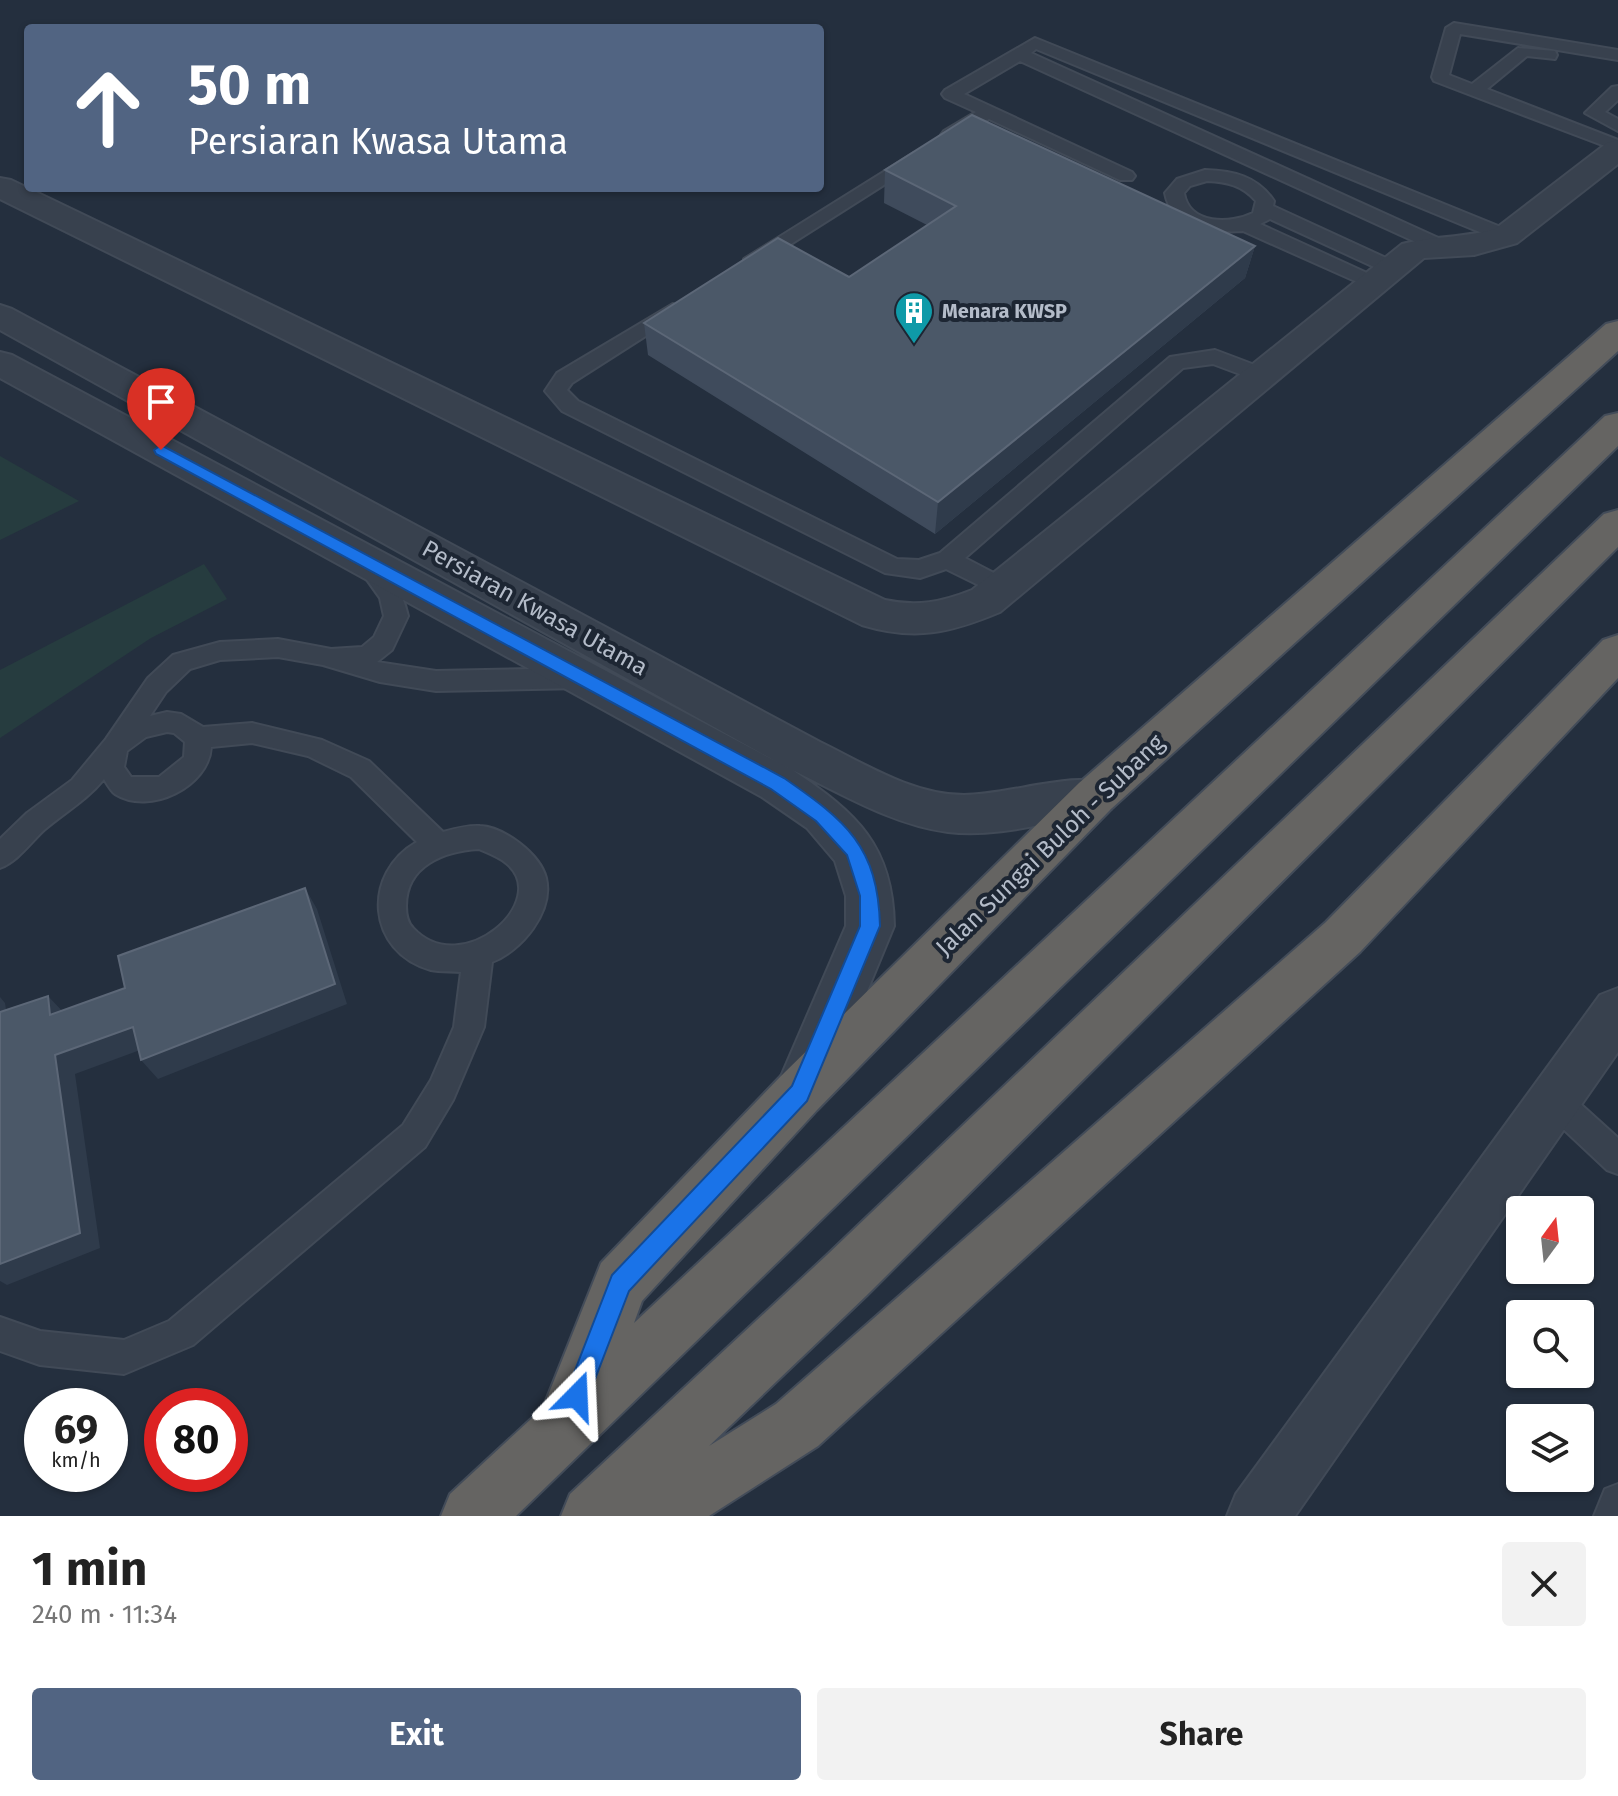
<!DOCTYPE html>
<html lang="en">
<head>
<meta charset="utf-8">
<style>
  :root { --surface:#fff; --page:#f2f2f2; --text:#222; --muted:#767676; --accent:#516482 }
  body { margin:0; font-family:"Fira Sans",sans-serif; background:var(--page); color:var(--text); height:100vh; display:flex; flex-direction:column; font-size:30px; white-space:nowrap }
  * { box-sizing:border-box; margin:0 }
  p { font-size:26px; color:var(--muted) }
  .icon { flex:none; width:44px; height:44px; fill:none; stroke:currentColor; stroke-width:2; stroke-linecap:round; stroke-linejoin:round }
  .map { position:relative; height:1516px; overflow:hidden }
  .sheet { display:flex; flex-direction:column; background:var(--surface); flex:1 }
  .sheet>* { flex:none }
  .guide { position:absolute; left:24px; top:24px; width:800px; height:168px; border-radius:8px; box-shadow:0 2px 6px #0004; background:#516482; color:#fff; overflow:hidden }
  .needle { width:52px; rotate:15deg }
  .controls { position:absolute; left:1506px; top:1196px; display:grid; gap:16px }
  .controls a { display:grid; place-items:center; width:88px; height:88px; border-radius:8px; background:var(--surface); box-shadow:0 2px 6px #0004; font-size:40px }
  .speed { position:absolute; left:24px; top:1388px; display:flex; gap:16px; font-size:40px; font-weight:700; text-align:center }
  .speed>* { display:grid; place-content:center; width:104px; height:104px; border-radius:50%; background:var(--surface); box-shadow:0 2px 6px #0004; line-height:1 }
  .speed small { font-size:20px; font-weight:400 }
  .speed .limit { border:12px solid #d22; background:#fff; color:#111 }
  .pin { position:absolute; display:grid; place-items:center; width:68px; height:68px; color:#fff; margin:-82px -34px; border-radius:50% 50% 50% 0; rotate:-45deg; box-shadow:0 0 8px #0007 }
  .pin .icon { rotate:45deg }
  .me { position:absolute; width:88px; margin:-44px; rotate:21deg; stroke-linejoin:round; filter:drop-shadow(0 0 6px #0008) }
  .turn { display:flex; align-items:center; gap:28px; height:168px; padding:0 32px; font-size:36px }
  .turn .icon { width:104px; height:104px; stroke-width:2.5 }
  .turn b { display:block; font-size:56px; line-height:68px }
  .round { display:grid; place-items:center; flex:none; width:84px; height:84px; border-radius:8px; background:var(--page) }
  .summary { display:flex; align-items:center; justify-content:space-between; height:136px; padding:0 32px }
  h1 { font-size:48px; font-weight:700; line-height:60px }
  .cta { display:flex; gap:16px; margin-top:auto; padding:16px 32px }
  .cta a { flex:1; height:92px; border-radius:8px; background:var(--accent); color:#fff; font-size:32px; font-weight:700; line-height:92px; text-align:center }
  .cta a+a { background:var(--page); color:var(--text) }
  .map>svg:first-child { display:block }
  .green { fill:#263c3f }
  .lines { fill:none; stroke-linecap:round; stroke-linejoin:round }
  .service-casing { stroke:#414a57; stroke-width:4 }
  .minor-casing { stroke:#414a57; stroke-width:4 }
  .tertiary-casing { stroke:#414a57; stroke-width:4 }
  .trunk-casing { stroke:#434c59; stroke-width:4 }
  .service { fill:#38414e; fill-rule:evenodd }
  .minor { fill:#38414e; fill-rule:evenodd }
  .tertiary { fill:#38414e; fill-rule:evenodd }
  .trunk { fill:#656462; fill-rule:evenodd }
  .wall { fill:#3f4b5c }
  .shaded-wall { fill:#2f3b4b }
  .building { fill:#4b5868; stroke:#5c6777; stroke-width:2 }
  .route { fill:#1a73e8; stroke:#114b97; stroke-width:2 }
  .labels { text-anchor:middle; stroke-width:8; stroke-linejoin:round; paint-order:stroke }
  .far-poi-label { font-size:20px; font-weight:bold; fill:#b4bcc9; stroke:#1d2633; text-anchor:start }
  .street-label { font-size:24px; fill:#b4bcc9; stroke:#1d2633 }
</style>
</head>
<body>
<div class="map">
<svg width="1618" height="1516" viewBox="0 0 1618 1516">
  <rect width="100%" height="100%" fill="#242f3e"/>
  <path class="green" d="M0 456 79 501 0 540Z
    M204 564 227 599 151 638 0 738V670Z"/>
  <g class="lines">
    <g class="service-casing">
      <path id="service" d="M1454 23 1618 50V60L1460 34 1449 75 1472 84 1518 48 1555 51 1557 55 1555 59 1527 56 1487 89 1618 140V151L1434 81 1432 77 1446 28Z
        M1035 38 1513 232 1515 236 1513 240H1499L1036 49 1031 53 1445 241 1448 245 1438 251 1431 249 1020 61 964 94 1132 172 1135 176 1132 180H1120L989 119 956 139H944L941 135 944 131 976 112 945 98 942 94 945 90Z
        M1618 86V100L1605 112 1618 119V131L1585 113 1612 87Z
        M914 153 923 158 920 162 761 263H747L744 259Z
        M1205 170C1234 171 1257 176 1274 201L1273 206 1399 264 1402 268 1392 274 1385 272 1270 219 1260 224 1380 279 1383 283 1380 287 1373 289 1243 231C1213 233 1171 228 1165 193L1177 179ZM1207 181C1227 182 1242 185 1256 201L1253 213C1231 224 1189 225 1184 193L1190 186Z
        M673 304 683 310 680 314 572 383 567 390 578 401 897 559 919 560 940 553 1170 357 1215 350 1268 370 1271 375 1261 382 1213 364 1183 368 965 558 1011 582 1015 588 1011 594 1003 597 946 569 920 578 885 573 562 411 545 391 557 373Z
        M367 555C389 561 403 595 408 616L392 650 377 662 436 671 581 668 590 671 593 678 590 685 581 688 436 691 380 682 323 665 278 657 220 660 190 669 166 692 150 716 167 712 181 714 203 727 252 723 322 740 369 761 443 832C454 829 468 825 480 826 504 827 540 854 546 878 554 912 521 951 492 962L484 1027 453 1100 425 1147 193 1345 124 1374 40 1365 0 1351V1317L40 1331 124 1340 169 1321 403 1125 431 1080 454 1027 461 972C451 971 440 972 431 970 366 952 362 873 417 842L351 777 308 756 252 743 211 747C209 786 150 816 115 794 111 791 107 784 104 779 87 800 65 812 44 830 30 843 18 861 0 868V839L27 813 72 780 106 739 148 678 173 655 220 642 278 639 331 649 362 647 374 637 384 616 380 598 355 563 359 557ZM167 732 174 733 185 742 184 757 159 777H131L124 767 127 751 146 737ZM479 849C488 853 499 857 506 863 553 900 462 981 413 928 407 922 406 914 406 906 406 865 445 851 479 849Z
        M1554 1085 1565 1090 1618 1138V1174L1607 1170 1543 1110 1539 1100 1543 1090Z
        M1618 1484V1516H1594L1605 1489Z"/>
    </g>
    <g class="minor-casing">
      <path id="minor" d="M1618 140V164L1517 243 1474 255 1424 258 1000 612C950 633 915 641 862 625L0 199V178L11 180 885 600C917 607 942 602 972 590L1402 244C1433 236 1464 238 1495 229L1607 143Z
        M1618 988V1052L1295 1516H1227L1236 1494 1600 995Z"/>
    </g>
    <g class="tertiary-casing">
      <path id="tertiary" d="M0 305 12 309 820 742C865 764 913 795 964 795 1006 795 1076 771 1111 783L1117 796 1111 809 1095 815C1048 822 996 838 948 832 892 825 839 792 788 768L0 330Z
        M0 352 12 355 794 771C856 813 893 845 894 926L820 1105 802 1112 784 1105 776 1088 846 926V896L835 861 807 828 762 797 0 378Z"/>
    </g>
    <g class="trunk-casing">
      <path id="trunk" d="M1618 321V351L1111 809 817 1110 642 1301 634 1323 1605 416 1618 413V446L516 1516H441L450 1494 543 1408 601 1263 781 1076 1079 783 1606 324Z
        M1618 510V547L867 1295 709 1446 776 1404 1326 922 1603 640 1618 635V678L1360 952 818 1446 709 1516H561L570 1494 827 1255 1604 514Z"/>
    </g>
    <use href="#service" class="service"/>
    <use href="#minor" class="minor"/>
    <use href="#tertiary" class="tertiary"/>
    <use href="#trunk" class="trunk"/>
  </g>
  <path class="wall" d="M885 170 1255 246 1245 278 935 534 648 355 644 323 849 277 927 225 884 203Z"/>
  <path class="shaded-wall" d="M1255 246 1245 278 935 534 938 502Z
    M305 888 317 909 347 1004 158 1079 141 1060Z
    M48 996 67 1016 50 1015Z
    M0 997 5 1003 10 1035 0 1027Z
    M133 1027 151 1046 75 1074 100 1248 7 1285 0 1281V1264L55 1055Z"/>
  <path class="building" d="M972 115 1255 246 938 502 644 323 778 238 849 277 956 206 885 170Z
    M305 888 335 984 141 1060 133 1027 55 1055 80 1233 0 1264V1012L48 996 50 1015 125 988 118 956Z"/>
  <path class="route" d="M161 445 784 778C846 821 878 846 880 926L807 1101 629 1291 585 1405 577 1409 568 1405 565 1396 612 1275 792 1086 860 926V896L847 855 816 821 771 789 156 454 154 450Z"/>
  <defs>
    <g id="building-pin" transform="scale(2)"><path d="M0 17L-7.5 6A9.5 9.5 0 1 1 7.5 6Z" fill="#0f9aa8" stroke="#1d2633"/><path d="M-4-6H4V6H1V3H-1V6H-4ZM-2.5-4.3h1.7v1.8h-1.7ZM.8-4.3h1.7v1.8H.8ZM-2.5-1h1.7V.8h-1.7ZM.8-1h1.7V.8H.8Z" fill="#fff"/></g>
  </defs>
  <g fill-rule="evenodd">
    <use href="#building-pin" x="914" y="311"/>
  </g>
  <g class="labels">
    <g class="far-poi-label">
      <text x="942" y="318">Menara KWSP</text>
    </g>
    <g class="street-label">
      <text transform="translate(535 608) rotate(29)" y="8">Persiaran Kwasa Utama</text>
      <text transform="translate(1050 845) rotate(-44)" y="8">Jalan Sungai Buloh - Subang</text>
    </g>
  </g>
</svg>
<div class="controls">
<a><svg class="needle" viewBox="-14 -14 28 28"><path d="M0-13l5 13h-10z" fill="#e53935"/><path d="M0 13l5-13h-10z" fill="#767676"/></svg></a>
<a><svg class="icon" aria-label="search" viewBox="0 0 24 24"><circle cx="10" cy="10" r="6"/><path d="M15 15l6 6"/></svg></a>
<a><svg class="icon" aria-label="layers" viewBox="0 0 24 24"><path d="M12 4l9 5-9 5-9-5zM3 14l9 5 9-5"/></svg></a>
</div>
<div class="speed"><div>69<small>km/h</small></div><div class="limit">80</div></div>
<div class="pin" style="left:161px;top:450px;background:#d93025"><svg class="icon" aria-label="arrive" viewBox="0 0 24 24"><path d="M6 21V4h12l-3 4 3 4H6"/></svg></div>
<svg class="me" style="left:577px;top:1396px" viewBox="-20 -20 40 40"><path d="M0-17L14 15 0 8-14 15z" fill="#1a73e8" stroke="#fff" stroke-width="4"/></svg>
<div class="guide">
<div class="turn"><svg class="icon" aria-label="ahead" viewBox="0 0 24 24"><path d="M12 20V5M6 11l6-6 6 6"/></svg><div><b>50 m</b>Persiaran Kwasa Utama</div></div>
</div>
</div>
<section class="sheet">
<div class="summary"><div><h1>1 min</h1><p>240 m · 11:34</p></div><a class="round"><svg class="icon" aria-label="close" viewBox="0 0 24 24"><path d="M6 6l12 12M18 6L6 18"/></svg></a></div>
<div class="cta"><a>Exit</a><a>Share</a></div>
</section>
</body>
</html>
